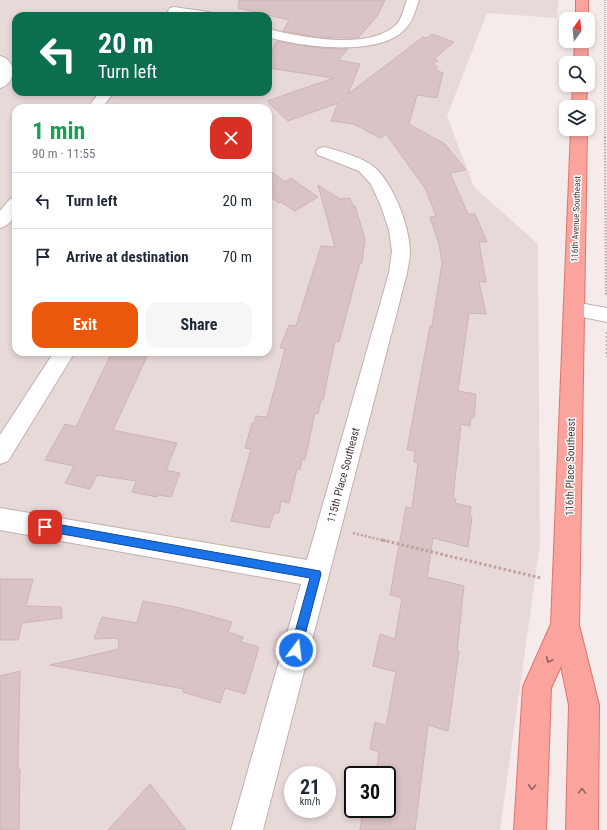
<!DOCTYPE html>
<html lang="en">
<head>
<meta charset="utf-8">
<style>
  :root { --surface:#fff; --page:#f6f6f7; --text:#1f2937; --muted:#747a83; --line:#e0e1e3; --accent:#ea580c }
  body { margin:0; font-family:"Roboto Condensed",sans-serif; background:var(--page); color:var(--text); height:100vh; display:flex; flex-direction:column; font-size:15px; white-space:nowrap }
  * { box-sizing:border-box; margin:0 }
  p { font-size:13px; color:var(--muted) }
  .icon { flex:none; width:22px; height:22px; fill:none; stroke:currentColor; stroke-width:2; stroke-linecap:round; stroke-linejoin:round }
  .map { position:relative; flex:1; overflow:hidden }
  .side { position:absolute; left:12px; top:104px; width:260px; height:252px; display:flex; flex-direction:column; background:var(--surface); border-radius:12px; box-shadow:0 2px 6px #0003 }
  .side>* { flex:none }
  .banner { position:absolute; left:12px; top:12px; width:260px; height:84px; border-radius:12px; box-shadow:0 2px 6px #0003; background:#0b6e4f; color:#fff; overflow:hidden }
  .needle { width:26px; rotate:15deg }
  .buttons { position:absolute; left:559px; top:12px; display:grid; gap:8px }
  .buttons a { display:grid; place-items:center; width:36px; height:36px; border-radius:8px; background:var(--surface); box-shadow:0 2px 6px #0003; font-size:20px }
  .speed { position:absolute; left:284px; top:766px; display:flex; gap:8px; font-size:20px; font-weight:700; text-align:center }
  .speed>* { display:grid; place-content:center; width:52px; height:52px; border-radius:50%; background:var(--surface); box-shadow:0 2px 6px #0003; line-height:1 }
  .speed small { font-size:10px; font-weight:400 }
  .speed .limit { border:2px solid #111; border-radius:6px; background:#fff; color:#111 }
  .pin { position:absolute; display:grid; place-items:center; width:34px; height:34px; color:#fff; margin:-17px; border-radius:8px; box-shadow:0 2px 6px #0006 }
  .me { position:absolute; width:44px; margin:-22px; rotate:15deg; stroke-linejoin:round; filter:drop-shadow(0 0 3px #0008) }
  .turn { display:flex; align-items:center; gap:14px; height:84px; padding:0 20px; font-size:18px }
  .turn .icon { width:52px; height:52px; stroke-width:2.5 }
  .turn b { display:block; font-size:28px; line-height:34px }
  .round { display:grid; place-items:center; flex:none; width:42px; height:42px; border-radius:12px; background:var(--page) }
  .summary { display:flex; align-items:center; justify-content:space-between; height:68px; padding:0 20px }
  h1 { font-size:24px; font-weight:700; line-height:30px; color:#1e9e55 }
  .cta { display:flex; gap:8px; margin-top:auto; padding:8px 20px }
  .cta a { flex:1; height:46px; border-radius:12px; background:var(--accent); color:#fff; font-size:16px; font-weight:700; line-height:46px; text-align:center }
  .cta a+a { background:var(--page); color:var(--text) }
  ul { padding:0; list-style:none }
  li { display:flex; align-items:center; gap:12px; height:56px; padding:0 20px; border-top:1px solid var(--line) }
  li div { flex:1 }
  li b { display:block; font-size:15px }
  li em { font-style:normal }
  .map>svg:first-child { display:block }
  .residential { fill:#e8d9d9; fill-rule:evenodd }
  .building { fill:#d9c3c4; stroke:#d1b3b4 }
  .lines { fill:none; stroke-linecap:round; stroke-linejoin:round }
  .minor-casing { stroke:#c3b0b0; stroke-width:2 }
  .major-casing { stroke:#e1736c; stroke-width:2 }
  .path-far3 { stroke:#c19f9f; stroke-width:1.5; stroke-dasharray:1 1; stroke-linecap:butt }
  .path-far2 { stroke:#c19f9f; stroke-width:2; stroke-dasharray:1.5 1.5; stroke-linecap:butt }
  .path-far1 { stroke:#c19f9f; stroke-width:2.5; stroke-dasharray:2 2; stroke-linecap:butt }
  .path { stroke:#c19f9f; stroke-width:3; stroke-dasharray:2.5 2.5; stroke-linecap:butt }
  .minor { fill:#fff; fill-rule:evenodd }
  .major { fill:#fba49d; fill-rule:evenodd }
  .oneway { stroke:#906361 }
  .route { fill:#1a73e8; stroke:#114b97 }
  .labels { text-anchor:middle; stroke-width:3; stroke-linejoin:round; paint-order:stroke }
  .far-street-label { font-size:9px; fill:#493839; stroke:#fff }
  .street-label { font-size:11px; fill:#493839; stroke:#fff }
</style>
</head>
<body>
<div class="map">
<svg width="607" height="830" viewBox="0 0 607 830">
  <rect width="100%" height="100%" fill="#f5ebea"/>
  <path class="residential" d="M0 0H559L557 18 487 13 447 116 474 187 538 244 540 544 500 830H0ZM16 16H268V92H16ZM16 108H268V352H16ZM293 775H327V809H293ZM353 775H387V809H353Z"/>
  <path class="building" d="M239 0H385L378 15 358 38H352L316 37 283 31 289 20 238 8Z
    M432 34 454 42 434 59 438 61 432 64 438 67 434 69 443 73 437 98 417 95 409 124 445 144 466 170 450 173 468 214H475L487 242H479L486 282H479L486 314 469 313 458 391 476 394 474 418 471 417 470 426 461 424 453 498 456 499 455 503 471 507 470 516 472 517 468 547 433 538 427 577 464 586 457 651H459L448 731 428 725 415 830H360L363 809H387V775H376L379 752 370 749 375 722 386 726 396 672 373 666 380 634 395 639 402 598 390 595 406 507 412 508 418 463 414 462 415 451 407 450 430 326H432L442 263 439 244 430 217 436 216 425 188 386 134 380 138 354 124 331 121 338 103 288 121 267 101 334 78 268 68V56L277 41 318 48 348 49 338 60 360 64 348 94 423 37 427 38Z
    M268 169 285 182 291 178 318 197 295 211 281 202 279 203 268 195Z
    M318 185 340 199 350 198 353 206H355L365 239 362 263H360L339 342 335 341 323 400H321L318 414 315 413 305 460 302 459 300 470 297 469 289 503 281 501 279 513H274L269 528 231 521 251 449 245 448 252 423H254L256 416 267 417 285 349 280 348 289 325 296 326 321 246 335 247Z
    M112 352H149L113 430 177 443 166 470 180 473 171 497 158 495 157 497 132 492 136 481 97 475 90 489 65 483 74 466 45 460 65 424 76 427Z
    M0 579H33L26 606 61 607 62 618 22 623 18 640H0Z
    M143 601 181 608 232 622 228 632 243 637 241 642 259 647 245 694 225 688 220 703 183 692 184 689 50 665 119 649 118 638 94 639 102 617 137 623Z
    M20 671 18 770 20 769 19 830H0V676Z
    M150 784 186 830H108Z"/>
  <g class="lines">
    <g class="minor-casing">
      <path id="minor" d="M407 0H419C415 11 413 22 404 30 378 57 301 47 268 37V29C301 37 368 51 396 25 402 19 404 8 407 0Z
        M174 7 208 12 212 13 214 16H183L170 14 168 11 170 8Z
        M0 56C18 60 16 84 0 88Z
        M100 92H114L102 108H87Z
        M324 147C339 151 357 156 370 164 392 178 410 227 410 252 410 259 408 266 407 273L263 830H231L301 584 0 530V508L307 560 389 273 392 251 389 230 381 206 371 184 359 171 318 155 316 152 318 149Z
        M16 198C16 211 16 223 0 228V211L10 199Z
        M574 302 607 308V322L567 314 564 309 567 304Z
        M54 352H75L8 461 0 464V435Z"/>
    </g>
    <g class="major-casing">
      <path id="major" d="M576 0H588V19H576Z
        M575 41H587L588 63H574Z
        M573 85H587L586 107H572Z
        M571 129H587L579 625 599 705 598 830H566L569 705 561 666 551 688 546 830H514L523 687 551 624Z"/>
    </g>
    <path class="path-far3" d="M605 0V138"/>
    <path class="path-far2" d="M605 137 606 295"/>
    <path class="path-far1" d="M607 332V357
      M353 533 386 541"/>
    <path class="path" d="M382 540 541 578"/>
    <use href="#minor" class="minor"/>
    <use href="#major" class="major"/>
  </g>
  <defs><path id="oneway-chevron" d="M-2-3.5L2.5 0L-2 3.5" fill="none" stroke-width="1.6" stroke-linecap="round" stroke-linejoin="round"/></defs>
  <g class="oneway">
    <use href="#oneway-chevron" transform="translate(549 660) rotate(114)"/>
    <use href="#oneway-chevron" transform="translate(532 787) rotate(93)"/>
    <use href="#oneway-chevron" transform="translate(582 791) rotate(-89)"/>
  </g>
  <path class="route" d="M45 522 320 571 321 574 300 654 296 655 292 654 290 650 310 578 45 531 41 530 40 527 41 523Z"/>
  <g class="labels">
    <g class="far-street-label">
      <text transform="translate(576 219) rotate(-88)" y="3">116th Avenue Southeast</text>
    </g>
    <g class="street-label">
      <text transform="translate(570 467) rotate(-89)" y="4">116th Place Southeast</text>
      <text transform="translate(343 475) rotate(-75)" y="4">115th Place Southeast</text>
    </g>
  </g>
</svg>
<div class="buttons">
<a><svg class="needle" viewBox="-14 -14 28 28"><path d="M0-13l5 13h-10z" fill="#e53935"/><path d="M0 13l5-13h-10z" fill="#747a83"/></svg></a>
<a><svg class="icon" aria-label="search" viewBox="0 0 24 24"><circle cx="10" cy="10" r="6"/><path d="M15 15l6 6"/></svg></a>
<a><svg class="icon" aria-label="layers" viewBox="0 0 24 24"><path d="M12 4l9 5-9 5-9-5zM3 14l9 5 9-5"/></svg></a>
</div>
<div class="speed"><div>21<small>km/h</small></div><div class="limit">30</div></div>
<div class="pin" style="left:45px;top:527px;background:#d93025"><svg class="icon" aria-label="arrive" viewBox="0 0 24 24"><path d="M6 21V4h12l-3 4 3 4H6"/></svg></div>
<svg class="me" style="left:296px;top:650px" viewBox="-20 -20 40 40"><circle r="17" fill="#1a73e8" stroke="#fff" stroke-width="3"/><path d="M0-11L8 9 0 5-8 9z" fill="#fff"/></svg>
<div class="banner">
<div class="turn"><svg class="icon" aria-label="left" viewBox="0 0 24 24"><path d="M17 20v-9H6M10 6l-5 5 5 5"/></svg><div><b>20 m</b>Turn left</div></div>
</div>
<section class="side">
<div class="summary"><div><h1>1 min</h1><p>90 m · 11:55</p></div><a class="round" style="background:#d93025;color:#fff"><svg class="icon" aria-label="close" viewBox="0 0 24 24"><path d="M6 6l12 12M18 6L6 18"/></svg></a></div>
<ul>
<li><svg class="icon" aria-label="left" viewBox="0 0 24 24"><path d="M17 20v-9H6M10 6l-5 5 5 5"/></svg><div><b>Turn left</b></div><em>20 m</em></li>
<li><svg class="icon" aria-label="arrive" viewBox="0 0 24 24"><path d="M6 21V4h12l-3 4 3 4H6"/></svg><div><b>Arrive at destination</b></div><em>70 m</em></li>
</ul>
<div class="cta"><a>Exit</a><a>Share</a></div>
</section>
</div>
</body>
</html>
